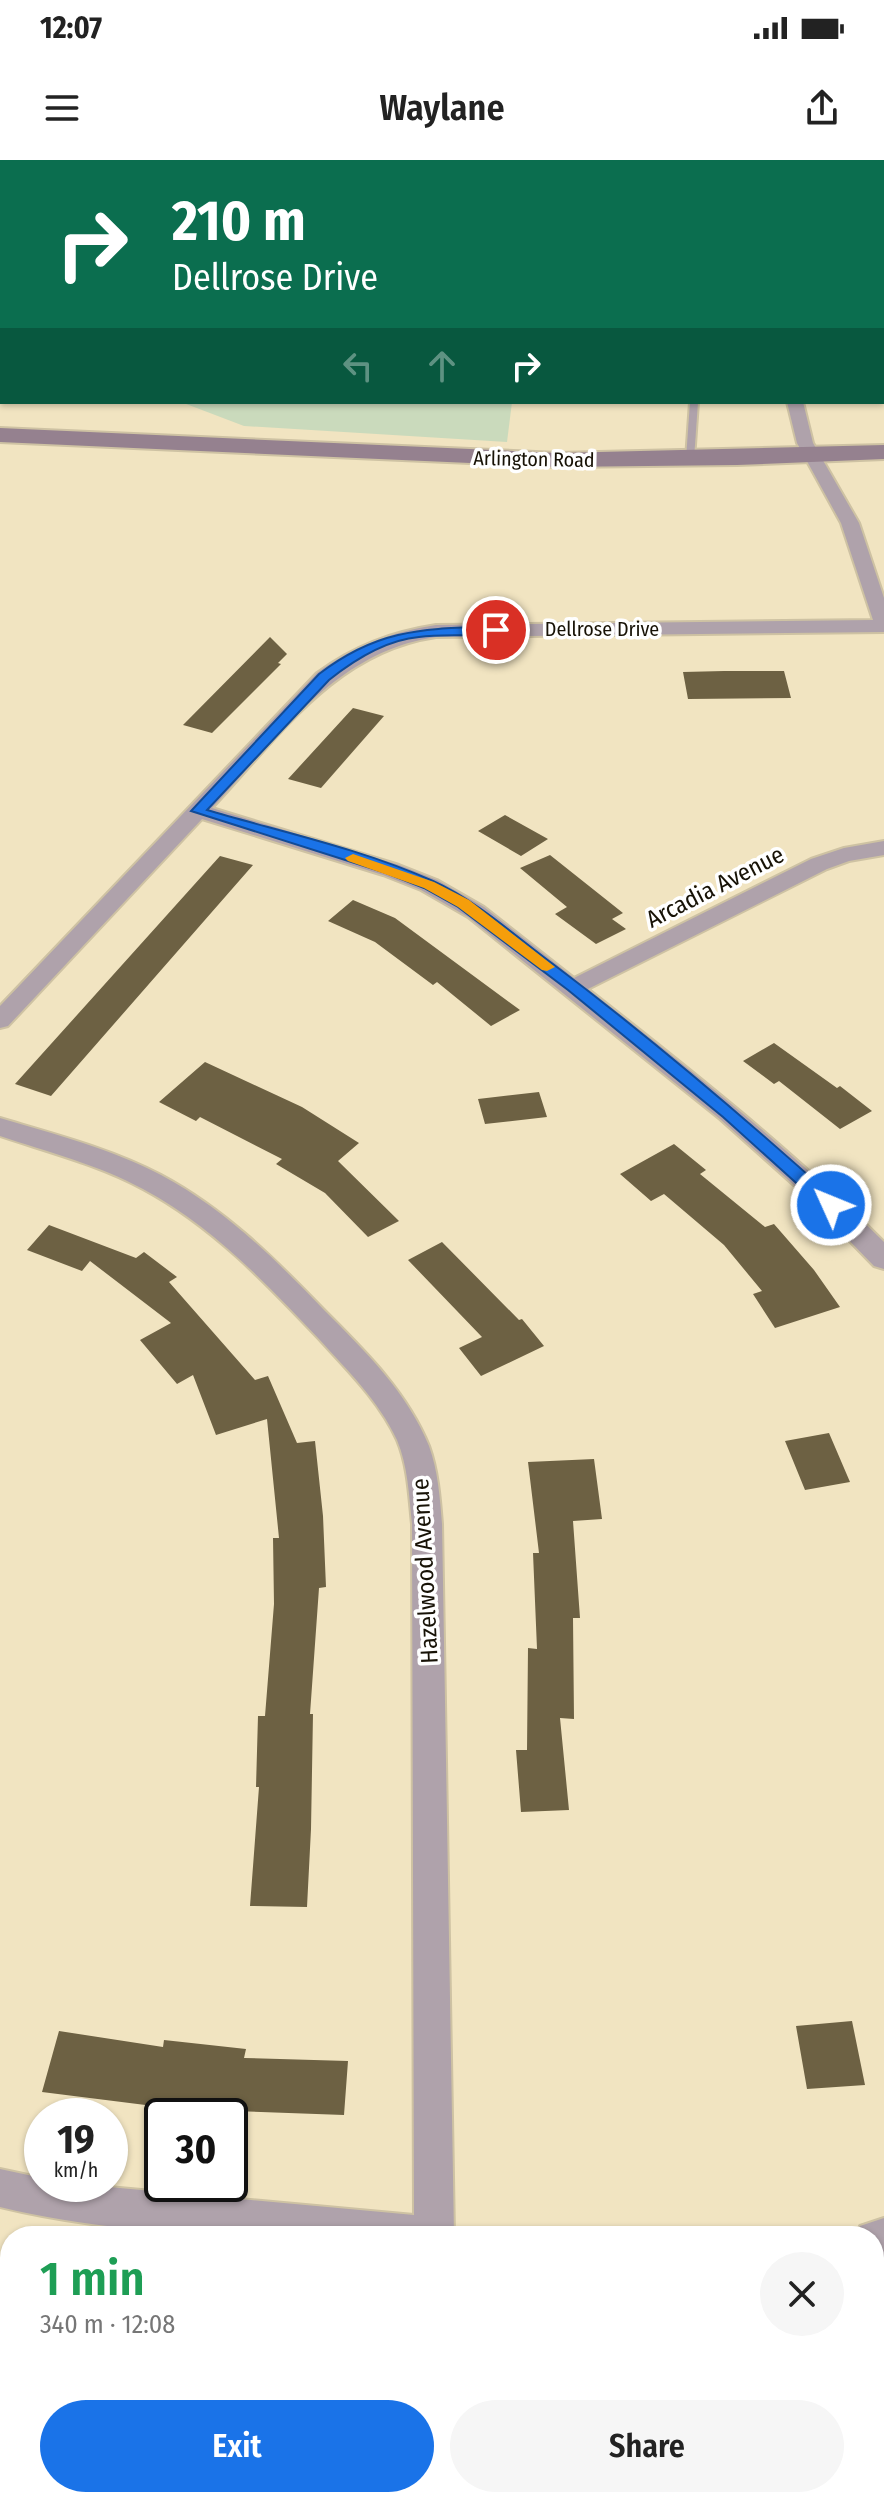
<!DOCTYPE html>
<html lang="en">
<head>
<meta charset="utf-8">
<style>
  :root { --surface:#fff; --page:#f6f6f6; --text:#222; --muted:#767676; --accent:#1a73e8 }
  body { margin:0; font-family:"Fira Sans Condensed",sans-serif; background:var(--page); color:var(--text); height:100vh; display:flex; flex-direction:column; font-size:30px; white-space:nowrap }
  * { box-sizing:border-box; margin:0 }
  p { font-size:26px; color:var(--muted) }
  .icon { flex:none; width:44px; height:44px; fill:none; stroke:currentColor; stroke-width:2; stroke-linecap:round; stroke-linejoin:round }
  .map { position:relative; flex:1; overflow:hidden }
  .panel { position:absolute; left:0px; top:2066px; width:884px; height:282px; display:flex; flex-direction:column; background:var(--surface); border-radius:32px 32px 0 0; box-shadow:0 2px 6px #0004 }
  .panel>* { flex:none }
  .banner { position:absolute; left:0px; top:0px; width:884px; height:244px; box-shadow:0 2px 6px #0004; background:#0b6e4f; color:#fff; overflow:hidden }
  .speed { position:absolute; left:24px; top:1938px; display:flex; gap:16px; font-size:40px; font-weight:700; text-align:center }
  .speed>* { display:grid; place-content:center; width:104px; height:104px; border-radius:50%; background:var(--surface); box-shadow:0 2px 6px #0004; line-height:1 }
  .speed small { font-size:20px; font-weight:400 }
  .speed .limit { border:4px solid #111; border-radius:12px; background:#fff; color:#111 }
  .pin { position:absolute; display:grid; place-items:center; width:68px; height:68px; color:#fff; margin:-34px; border:4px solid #fff; border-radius:50%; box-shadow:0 2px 8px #0007 }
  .me { position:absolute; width:88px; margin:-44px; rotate:314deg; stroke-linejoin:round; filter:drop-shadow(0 0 6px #0008) }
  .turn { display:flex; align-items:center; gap:28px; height:168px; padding:0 40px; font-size:36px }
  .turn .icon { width:104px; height:104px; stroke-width:2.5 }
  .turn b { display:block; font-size:56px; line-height:68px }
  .lanes { display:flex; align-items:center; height:76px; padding:0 40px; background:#0003; justify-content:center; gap:40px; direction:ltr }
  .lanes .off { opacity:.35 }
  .round { display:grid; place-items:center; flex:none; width:84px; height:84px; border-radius:42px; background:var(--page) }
  .overview { display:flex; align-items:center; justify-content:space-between; height:136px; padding:0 40px }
  h1 { font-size:48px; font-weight:600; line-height:60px; color:#1e9e55 }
  .primary-button { display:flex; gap:16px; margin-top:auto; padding:16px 40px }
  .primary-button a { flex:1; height:92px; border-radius:48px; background:var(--accent); color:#fff; font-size:32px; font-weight:600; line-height:92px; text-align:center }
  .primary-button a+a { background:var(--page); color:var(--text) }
  .status { display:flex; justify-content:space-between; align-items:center; height:56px; padding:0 40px; background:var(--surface); direction:ltr }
  .status svg { height:22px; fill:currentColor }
  header { display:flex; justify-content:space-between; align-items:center; height:104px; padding:0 40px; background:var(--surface); font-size:36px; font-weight:600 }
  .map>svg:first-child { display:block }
  .green { fill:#cadabc }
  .building { fill:#6d6143 }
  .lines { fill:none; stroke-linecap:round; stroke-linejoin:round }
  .service-casing { stroke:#cec2a3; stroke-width:4 }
  .minor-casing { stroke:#cec2a3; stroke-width:4 }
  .secondary-casing { stroke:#cec2a3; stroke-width:4 }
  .service { fill:#afa2ab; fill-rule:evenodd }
  .minor { fill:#afa2ab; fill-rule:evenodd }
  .secondary { fill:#95818f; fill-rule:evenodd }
  .route { fill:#1a73e8; stroke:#114b97; stroke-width:2 }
  .slow { fill:#f59e0b }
  .labels { text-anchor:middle; stroke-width:7; stroke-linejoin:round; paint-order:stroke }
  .far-street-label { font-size:20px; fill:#171206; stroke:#fff }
  .street-label { font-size:24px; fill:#171206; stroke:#fff }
</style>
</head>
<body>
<div class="status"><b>12:07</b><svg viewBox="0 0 49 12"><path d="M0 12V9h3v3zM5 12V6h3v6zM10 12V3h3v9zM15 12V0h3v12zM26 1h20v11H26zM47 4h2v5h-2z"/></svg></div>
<header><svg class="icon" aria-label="menu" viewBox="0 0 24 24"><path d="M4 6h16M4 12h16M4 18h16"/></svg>Waylane<svg class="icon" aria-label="share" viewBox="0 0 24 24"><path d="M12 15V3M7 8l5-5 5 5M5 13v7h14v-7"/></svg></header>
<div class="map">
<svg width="884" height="2347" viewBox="0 0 884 2347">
  <rect width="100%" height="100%" fill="#f1e4c1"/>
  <path class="green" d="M0 0H744L2 2V150Z
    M181 242H512L507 282 244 266Z"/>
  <path class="building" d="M270 477 287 494 278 503 281 504 212 573 183 565Z
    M724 511H784L791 538 688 539 683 512Z
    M353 548 384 556 321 628 288 619Z
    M505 655 548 679 521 696 478 671Z
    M550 695 623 753 612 759 626 769 596 784 555 754 567 747 520 708Z
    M220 696 253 705 51 936 15 924Z
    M353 740 395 758 520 850 491 866 437 822 433 825 375 782 328 761Z
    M774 883 837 928 840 926 872 951 840 969 779 921 774 924 743 901Z
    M205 902 302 947 359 983 338 1001 399 1061 368 1077 325 1033 276 1004 282 999 200 957 196 961 159 942Z
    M539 932 547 957 485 964 478 939Z
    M674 984 706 1010 700 1014 765 1067 774 1064 814 1110 840 1147 775 1168 753 1134 762 1131 724 1085 664 1034 651 1041 620 1014Z
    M49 1065 136 1098 144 1092 177 1117 169 1122 255 1220 268 1216 297 1283 315 1281 323 1356 326 1427 319 1428 310 1554H313L311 1669 307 1747 250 1746 259 1627H256L258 1556H265L274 1444 273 1378H279L267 1259 216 1275 193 1215 177 1224 140 1180 171 1163 90 1101 82 1111 27 1090Z
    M442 1082 519 1160 522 1159 544 1186 481 1216 459 1188 482 1177 408 1100Z
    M829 1273 850 1322 805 1330 785 1281Z
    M594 1299 602 1359 573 1361 580 1458H573L574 1559 560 1558 569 1650 521 1652 516 1590H527L528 1488 537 1489 533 1393H539L528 1302Z
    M852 1861 865 1925 807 1929 796 1866Z
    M59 1871 163 1887 164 1880 246 1889 244 1898 348 1901 344 1955 234 1951 233 1956 42 1932Z"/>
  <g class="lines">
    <g class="service-casing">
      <path id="service" d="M690 242H698L694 299 690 302 686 299Z"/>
    </g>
    <g class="minor-casing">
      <path id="minor" d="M882 3H884V11H882Z
        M882 87H884V95H882Z
        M787 242H803L813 283 859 363 884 438V472L436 477C334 492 278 578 212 648L399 705 437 720 484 747 574 818 811 699 844 688 884 681V695L849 701 827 709 588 829C691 910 792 990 884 1082V1109L874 1106 805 1035 720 959 468 757 421 730 383 715 202 659 8 866 0 868V846L317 513C354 486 391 472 436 465L873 460 841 363 797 283Z
        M0 958C54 974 112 989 161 1015 225 1049 276 1100 325 1151 365 1191 407 1232 429 1286 438 1311 440 1338 442 1364L454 2076C302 2076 148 2083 0 2047V2009L42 2018V2024H76L414 2055 412 1364C409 1336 408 1306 397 1280 379 1241 347 1210 319 1179 266 1123 212 1066 143 1029 99 1005 48 992 0 976Z
        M884 2058V2098L874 2100V2076H856L860 2066Z"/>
    </g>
    <g class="secondary-casing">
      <path id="secondary" d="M0 268 558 293 884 285V299L737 305 558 307 0 282Z"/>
    </g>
    <use href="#service" class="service"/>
    <use href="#minor" class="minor"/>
    <use href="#secondary" class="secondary"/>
  </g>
  <path class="route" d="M496 466 502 470 500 472C474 477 446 474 419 477 386 480 354 500 329 520L207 650C282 672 362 689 433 721 477 741 514 775 553 804 651 878 745 958 837 1041L840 1045 837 1049H825L723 957 568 830 458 747 424 728 386 713 191 651 319 514C379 468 424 469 496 466Z"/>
  <path class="slow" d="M353 694 434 722 469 740 555 807 547 811 542 810 458 747 424 728 348 701 345 698Z"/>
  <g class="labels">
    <g class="far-street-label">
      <text transform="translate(534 299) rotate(1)" y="7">Arlington Road</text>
      <text x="602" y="476">Dellrose Drive</text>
    </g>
    <g class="street-label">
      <text transform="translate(715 727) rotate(-27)" y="8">Arcadia Avenue</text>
      <text transform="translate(425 1411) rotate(-93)" y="8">Hazelwood Avenue</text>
    </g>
  </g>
</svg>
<div class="speed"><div>19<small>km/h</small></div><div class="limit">30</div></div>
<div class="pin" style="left:496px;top:470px;background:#d93025"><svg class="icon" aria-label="arrive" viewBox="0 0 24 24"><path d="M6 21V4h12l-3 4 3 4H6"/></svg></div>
<svg class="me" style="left:831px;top:1045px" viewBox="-20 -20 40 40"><circle r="17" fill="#1a73e8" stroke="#fff" stroke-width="3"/><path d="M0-11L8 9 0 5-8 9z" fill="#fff"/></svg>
<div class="banner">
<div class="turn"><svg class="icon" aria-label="right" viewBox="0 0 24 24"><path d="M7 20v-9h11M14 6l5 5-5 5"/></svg><div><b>210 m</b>Dellrose Drive</div></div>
<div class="lanes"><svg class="icon off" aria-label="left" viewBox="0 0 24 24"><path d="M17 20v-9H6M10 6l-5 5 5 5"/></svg><svg class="icon off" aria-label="ahead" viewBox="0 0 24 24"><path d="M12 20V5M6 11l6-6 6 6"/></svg><svg class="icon" aria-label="right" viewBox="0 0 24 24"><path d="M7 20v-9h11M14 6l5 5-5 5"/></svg></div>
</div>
<section class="panel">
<div class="overview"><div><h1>1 min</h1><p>340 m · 12:08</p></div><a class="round"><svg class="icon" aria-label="close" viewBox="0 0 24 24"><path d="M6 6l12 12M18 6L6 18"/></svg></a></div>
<div class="primary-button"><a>Exit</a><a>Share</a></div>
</section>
</div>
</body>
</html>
